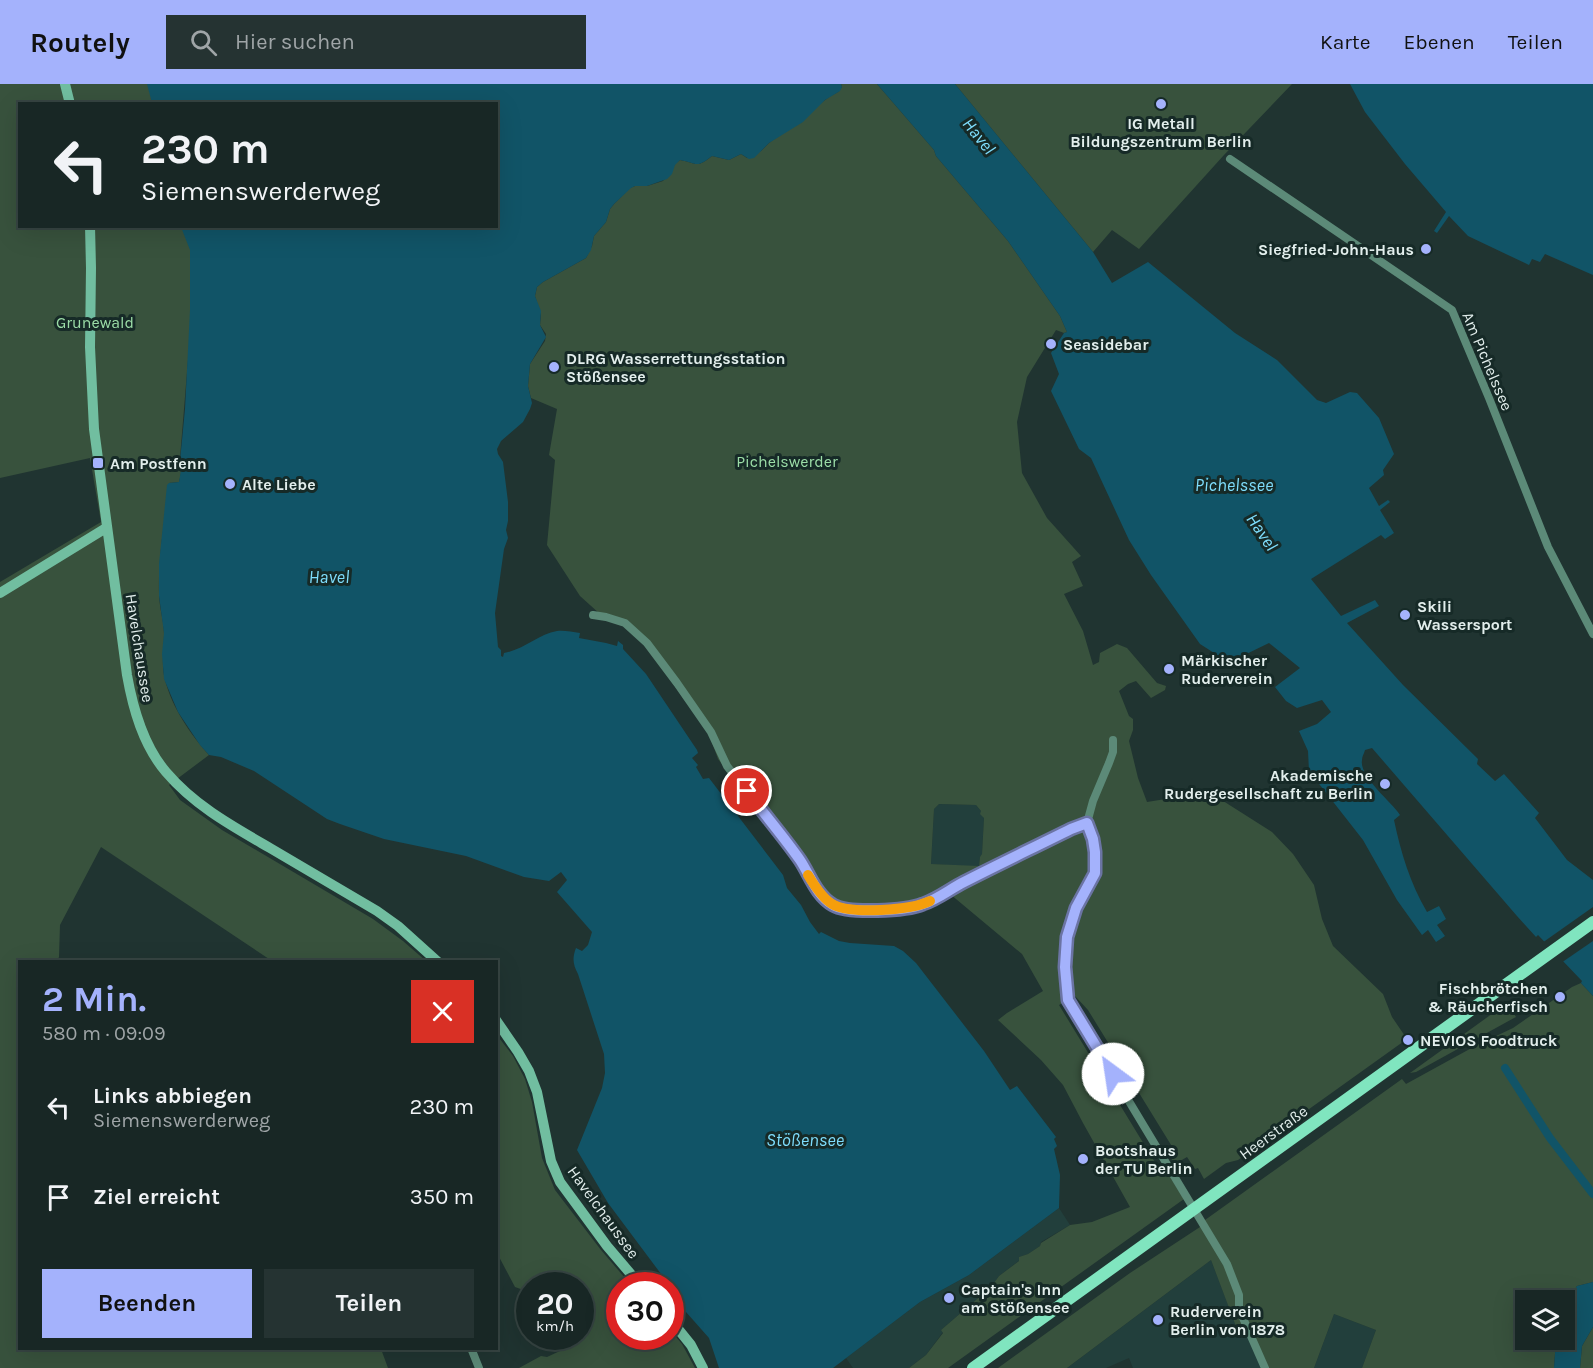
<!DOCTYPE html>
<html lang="de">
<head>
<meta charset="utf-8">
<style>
  :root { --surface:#182725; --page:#253332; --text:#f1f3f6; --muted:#9fa5a7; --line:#364442; --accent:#a4b2fc }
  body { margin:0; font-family:Karla,sans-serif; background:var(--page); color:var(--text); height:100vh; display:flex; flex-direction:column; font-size:22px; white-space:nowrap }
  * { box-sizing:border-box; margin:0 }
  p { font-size:20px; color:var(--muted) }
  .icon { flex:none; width:33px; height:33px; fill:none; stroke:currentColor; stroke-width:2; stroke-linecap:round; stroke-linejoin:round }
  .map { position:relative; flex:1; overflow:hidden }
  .side { position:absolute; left:18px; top:876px; width:480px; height:390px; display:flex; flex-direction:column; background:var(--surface); border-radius:0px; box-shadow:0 6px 24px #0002,0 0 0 2px var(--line) }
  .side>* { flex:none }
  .guide { position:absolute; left:18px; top:18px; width:480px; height:126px; border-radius:0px; box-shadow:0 6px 24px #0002,0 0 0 2px var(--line); background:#182725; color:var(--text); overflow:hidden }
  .fabs { position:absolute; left:1515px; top:1206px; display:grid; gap:12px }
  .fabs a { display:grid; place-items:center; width:60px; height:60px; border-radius:0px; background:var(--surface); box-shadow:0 6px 24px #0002,0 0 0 2px var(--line); font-size:30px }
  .speed { position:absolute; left:516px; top:1188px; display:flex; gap:12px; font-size:30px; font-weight:700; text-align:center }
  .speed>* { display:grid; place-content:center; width:78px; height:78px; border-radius:50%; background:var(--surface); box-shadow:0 6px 24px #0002,0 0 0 2px var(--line); line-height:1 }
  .speed small { font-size:15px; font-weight:400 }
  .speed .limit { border:9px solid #d22; background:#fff; color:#111 }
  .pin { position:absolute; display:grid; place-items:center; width:51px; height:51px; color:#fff; margin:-26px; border:3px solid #fff; border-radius:50%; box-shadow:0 2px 6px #0007 }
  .me { position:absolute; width:66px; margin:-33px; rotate:329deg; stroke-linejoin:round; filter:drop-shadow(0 0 4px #0008) }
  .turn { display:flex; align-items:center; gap:21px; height:126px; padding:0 24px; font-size:27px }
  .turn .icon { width:78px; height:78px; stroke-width:2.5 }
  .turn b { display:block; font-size:42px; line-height:51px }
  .round { display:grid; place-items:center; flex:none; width:63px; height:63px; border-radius:0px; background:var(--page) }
  .headline { display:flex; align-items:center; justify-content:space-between; height:102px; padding:0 24px }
  h1 { font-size:36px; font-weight:700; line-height:45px; color:var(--accent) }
  .action { display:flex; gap:12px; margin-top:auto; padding:12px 24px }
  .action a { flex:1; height:69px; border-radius:0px; background:var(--accent); color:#111; font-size:24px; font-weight:700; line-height:69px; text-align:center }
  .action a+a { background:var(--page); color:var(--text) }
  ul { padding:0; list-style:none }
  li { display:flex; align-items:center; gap:18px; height:90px; padding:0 24px }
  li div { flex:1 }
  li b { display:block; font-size:22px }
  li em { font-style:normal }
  header { display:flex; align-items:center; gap:36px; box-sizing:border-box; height:84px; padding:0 30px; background:var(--accent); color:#111 }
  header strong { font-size:28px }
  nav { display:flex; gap:33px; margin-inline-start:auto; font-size:21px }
  .search { width:420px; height:54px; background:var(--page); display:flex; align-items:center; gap:15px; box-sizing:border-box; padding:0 21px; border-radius:0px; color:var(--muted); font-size:22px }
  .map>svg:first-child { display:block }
  .built { fill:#223f3c }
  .green { fill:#38523d; fill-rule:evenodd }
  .water { fill:#115467 }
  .pier { fill:#203431 }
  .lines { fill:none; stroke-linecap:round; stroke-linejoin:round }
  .canal { stroke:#115467; stroke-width:8 }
  .street { stroke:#5c8a78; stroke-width:8 }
  .secondary { stroke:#71bea0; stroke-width:10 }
  .primary { stroke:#80e5bf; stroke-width:12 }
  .route-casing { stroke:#6b74a4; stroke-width:15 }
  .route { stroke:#a4b2fc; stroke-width:10 }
  .slow { stroke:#f59e0b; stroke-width:10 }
  .poi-dot { fill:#a4b2fc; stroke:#162a27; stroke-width:2 }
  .labels { text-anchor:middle; stroke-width:6; stroke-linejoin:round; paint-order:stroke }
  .poi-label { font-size:16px; font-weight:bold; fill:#e2eeec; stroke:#162a27; text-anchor:start }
  .park-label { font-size:16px; fill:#9bdda7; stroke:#162a27 }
  .street-label { font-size:16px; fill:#e2eeec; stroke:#162a27 }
  .water-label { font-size:18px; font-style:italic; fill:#7eddfc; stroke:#162a27 }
</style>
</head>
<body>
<header>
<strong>Routely</strong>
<div class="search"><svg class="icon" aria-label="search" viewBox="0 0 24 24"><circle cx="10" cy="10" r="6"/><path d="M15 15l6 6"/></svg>Hier suchen</div>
<nav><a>Karte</a><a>Ebenen</a><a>Teilen</a></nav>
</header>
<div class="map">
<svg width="1593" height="1284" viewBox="0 0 1593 1284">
  <rect width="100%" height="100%" fill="#203431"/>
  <path class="built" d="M939 720 976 721 981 727 984 734 982 770 980 774 979 783 931 780 934 725Z
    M1059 1124 1070 1141 1041 1158 1040 1162 1028 1170 1019 1173 1020 1176 999 1192 991 1203 941 1246 943 1248 926 1271 909 1284H853L846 1274 920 1218 969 1191Z
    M1211 1176 1240 1252 1246 1243 1265 1284H1133L1129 1274 1106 1284H1067Z
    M1334 1230 1376 1246 1362 1284H1314Z"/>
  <path class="green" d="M0 0H171L166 19 20 20V142L194 143 217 234 188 276 179 386 182 385 179 398 169 399C165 436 158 472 159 509 159 523 164 537 164 550 164 566 161 581 165 596 172 623 190 650 209 671L169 701 180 716 222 746 373 835 403 857 426 877 314 878 312 876 311 878 272 877 101 763 60 841 59 873 57 877 20 878V1264L381 1265 388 1284H0V498L101 438 90 374 0 394Z
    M841 0H877L934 66 936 72 1008 157 1060 232 1067 248 1064 249 1056 246 1027 293 1017 338 1022 389 1047 434 1081 472 1072 478 1083 502 1064 510 1083 547 1093 581 1099 578 1100 569 1117 560 1127 564 1157 599 1166 602 1165 606 1151 614 1136 597 1128 600 1119 607 1129 632 1133 635V646L1129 657 1138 694 1147 718 1209 708 1272 748 1293 770 1314 801 1322 835 1333 862 1383 910 1392 933 1407 955 1238 1076 1226 1079 1204 1095 1198 1084 1195 1085 1187 1073 1175 1080 1170 1073 1176 1069 1088 926 1075 912 1059 921 1164 1093 1169 1091 1184 1115 948 1284H909L926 1271 943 1249 941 1246 991 1203 999 1192 1019 1177V1173L1028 1170 1040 1162 1041 1159 1070 1141 1092 1138 1130 1123 1083 1039 1063 1001 1041 976 998 936 1007 929 1043 907 1022 870 950 810 920 825 892 828 862 829 834 825 828 822 814 807 800 781 718 675 709 650 646 562 623 542 600 530 580 512 547 461 555 376 549 371 557 325 531 314 528 302 530 280 545 257 546 250 540 241 541 231 535 212 537 203 543 198 586 174 592 162 594 152 606 138 610 125 614 120 630 104 635 102H647L663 97 676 79 680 76C697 79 696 85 712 72L729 76 741 70 747 74 761 67 769 59 829 13 838 8 842 3ZM939 720 976 721 981 727 980 730 984 734 982 770 980 773 979 782 931 780 934 725Z
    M955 0H1292L1224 71 1139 165 1112 146 1093 168Z
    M1581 899 1593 912V1198L1577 1202 1565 1222 1564 1216H1526V1256H1556L1554 1284H1362L1376 1246 1334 1230 1314 1284H1265L1246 1244 1240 1253 1211 1176 1067 1284H998L1130 1189 1200 1143 1205 1136 1402 995 1406 1000 1477 961 1513 944 1572 903Z
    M1507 919 1516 933 1514 934 1416 988 1410 989Z
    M496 950 513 972 525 995 532 1018 542 1074 555 1106 601 1166 631 1201 620 1202V1252H670L671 1247 682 1260 695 1284H519L541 1272 547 1273 560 1267 562 1262 574 1256 572 1253 580 1252V1202H530L529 1208 515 1203 497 1169Z
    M1593 1243V1284H1580L1582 1262Z"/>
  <path class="water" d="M147 0H841L842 3 840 7 825 16 803 38 769 59 754 74 749 75 741 70 729 76 712 72C696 85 697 79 680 76L675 81 672 90 667 95 647 102H635L631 104 614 120 610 125 606 138 594 152 591 166 586 174 543 198 537 203 535 212 541 227 540 241 546 253 530 280 528 302 532 319 530 325 523 338 501 357 497 365 498 370 503 378 508 418V437L506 446 508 454 504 465 495 529 498 563 501 566V572L503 573 504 569C523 566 539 550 557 547 564 546 572 548 580 549L579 554 606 559 617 562 618 557 623 561V565L646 590 697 666 698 669 692 674 698 681 696 683 703 695 709 694 783 791 787 804 801 821 810 838 819 850 821 848 839 857 850 859 894 862 903 867 916 879 984 967 1010 1006 1017 1002 1056 1053 1054 1055 1057 1062 1054 1065 1060 1091 1059 1124 969 1191 920 1218 833 1284H719L709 1254 686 1228 670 1202 608 1119 577 1066 602 1004 605 989 604 970 578 890C573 881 572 874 576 864L582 867 588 861 592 848 557 808 567 796 561 788 549 797 524 793 466 772 384 755 340 740 327 735 254 687 221 673 209 671 200 661 178 628 164 595 162 570 164 549 159 512V480L167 401 169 399 179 398 181 386 179 387 185 325 190 226V166L181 143 496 142V20L152 19Z
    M877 0H955L1093 168 1112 199 1148 178 1235 249 1277 276 1317 316 1326 319 1350 308 1357 309 1379 334 1394 370 1383 386 1384 391 1369 404 1379 422 1388 416 1390 418 1380 426 1394 449 1385 455 1381 451 1311 495 1341 532 1375 516 1379 522 1347 539 1403 601 1478 675 1477 680 1495 697 1504 690 1539 729 1535 734 1567 776 1593 796V912L1581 899 1582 897 1538 851 1536 853 1517 832 1372 664 1365 666C1364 670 1362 672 1362 676 1359 693 1391 717 1400 731L1394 736C1401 769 1410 799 1427 828L1439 822 1446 835 1437 841 1445 852 1436 858 1428 846 1422 851 1397 816 1363 756 1309 687 1308 667 1299 647 1317 640 1331 628 1322 616 1297 624 1286 617 1275 603 1300 584 1269 559 1234 576 1222 574 1200 560 1151 491 1129 456 1091 374 1079 365 1051 307 1059 290 1051 269 1064 249 1067 248 1060 232 1008 157 936 72 934 66Z
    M1350 0H1593V191L1545 170 1540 178 1532 175 1529 181 1468 152 1449 132 1437 149 1434 147 1446 128 1405 80 1365 28Z
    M1593 1198V1243L1582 1262 1580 1284H1554L1556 1256H1564L1565 1222 1577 1202Z"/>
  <path class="pier" d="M1593 823V857L1561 879 1542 859Z"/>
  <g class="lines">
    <path class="canal" d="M1505 984 1550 1054 1593 1110"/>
    <path class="street" d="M1230 75 1452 226 1489 314 1548 463 1593 550
      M593 531 606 533 625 539 647 559 677 599 711 648 727 682 801 778 818 807 833 821 839 823 881 826 910 824 923 821 951 805 1071 745 1087 739
      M1113 656V668L1109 679 1093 717 1087 739 1093 755 1095 768V789L1076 824 1067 853 1065 883 1068 916 1227 1180 1239 1211V1225L1265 1284
      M471 1264 479 1284"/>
    <path class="secondary" d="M65 0 70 20
      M90 142 91 184 90 263 94 345 127 591C133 625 143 661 166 688 195 722 232 742 270 764 305 785 341 806 377 827L398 842 438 878
      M0 509 106 444
      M496 936 518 968 529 987 537 1008 551 1077 560 1098 607 1162 641 1202
      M670 1235 691 1261 703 1284"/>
    <path class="primary" d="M973 1284 1593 838"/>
  </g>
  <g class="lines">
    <g class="route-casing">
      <path id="route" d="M747 707C764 730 784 753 800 776 810 791 816 811 833 821 848 830 906 827 923 820 938 815 950 805 964 798 999 780 1035 763 1071 745L1087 739 1093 755 1095 768V789L1076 824 1067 853 1065 883 1068 916 1113 990"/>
    </g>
    <use href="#route" class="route"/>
    <path class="slow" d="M808 791C814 801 822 814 832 820 850 831 912 826 930 817"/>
  </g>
  <g class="poi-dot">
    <circle cx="1161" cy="20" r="6"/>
    <circle cx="1426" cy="165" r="6"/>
    <circle cx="1051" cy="260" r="6"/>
    <circle cx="554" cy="283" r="6"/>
    <rect x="92" y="373" width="12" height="12" rx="3"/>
    <circle cx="230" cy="400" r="6"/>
    <circle cx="1405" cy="531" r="6"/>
    <circle cx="1169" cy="585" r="6"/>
    <circle cx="1385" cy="700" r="6"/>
    <circle cx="1560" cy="913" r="6"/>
    <circle cx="1408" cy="956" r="6"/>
    <circle cx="1083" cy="1075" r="6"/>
    <circle cx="949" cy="1214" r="6"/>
    <circle cx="1158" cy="1236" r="6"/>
  </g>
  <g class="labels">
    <g class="poi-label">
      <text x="1161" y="45" text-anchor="middle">IG Metall<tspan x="1161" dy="18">Bildungszentrum Berlin</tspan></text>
      <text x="1414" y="171" text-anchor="end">Siegfried-John-Haus</text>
      <text x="1063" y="266">Seasidebar</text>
      <text x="566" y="280">DLRG Wasserrettungsstation<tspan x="566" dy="18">Stößensee</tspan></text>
      <text x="110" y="385">Am Postfenn</text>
      <text x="242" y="406">Alte Liebe</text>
      <text x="1417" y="528">Skili<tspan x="1417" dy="18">Wassersport</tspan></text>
      <text x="1181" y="582">Märkischer<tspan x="1181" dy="18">Ruderverein</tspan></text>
      <text x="1373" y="697" text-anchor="end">Akademische<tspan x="1373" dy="18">Rudergesellschaft zu Berlin</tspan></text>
      <text x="1548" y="910" text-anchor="end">Fischbrötchen<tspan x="1548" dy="18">&amp; Räucherfisch</tspan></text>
      <text x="1420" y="962">NEVIOS Foodtruck</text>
      <text x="1095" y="1072">Bootshaus<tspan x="1095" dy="18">der TU Berlin</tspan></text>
      <text x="961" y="1211">Captain's Inn<tspan x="961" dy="18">am Stößensee</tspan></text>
      <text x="1170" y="1233">Ruderverein<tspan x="1170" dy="18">Berlin von 1878</tspan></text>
    </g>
    <g class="park-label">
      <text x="95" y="244">Grunewald</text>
      <text x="787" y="383">Pichelswerder</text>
    </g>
    <g class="street-label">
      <text transform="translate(1488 277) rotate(67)" y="6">Am Pichelssee</text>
      <text transform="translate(140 564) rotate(81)" y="6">Havelchaussee</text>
      <text transform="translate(1273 1048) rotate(-36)" y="6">Heerstraße</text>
      <text transform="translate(604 1128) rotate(54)" y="6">Havelchaussee</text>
    </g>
    <g class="water-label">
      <text transform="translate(979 52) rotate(51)" y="6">Havel</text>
      <text x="1234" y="407">Pichelssee</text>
      <text transform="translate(1262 448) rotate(56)" y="6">Havel</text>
      <text x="329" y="499">Havel</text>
      <text x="805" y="1062">Stößensee</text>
    </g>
  </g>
</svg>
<div class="fabs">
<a><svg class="icon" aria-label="layers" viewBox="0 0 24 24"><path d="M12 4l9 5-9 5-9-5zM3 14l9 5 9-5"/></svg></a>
</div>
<div class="speed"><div>20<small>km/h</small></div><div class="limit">30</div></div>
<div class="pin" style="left:747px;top:707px;background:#d93025"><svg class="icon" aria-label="arrive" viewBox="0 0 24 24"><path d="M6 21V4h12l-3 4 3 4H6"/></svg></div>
<svg class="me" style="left:1113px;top:990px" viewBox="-20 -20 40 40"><circle r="19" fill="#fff"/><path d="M0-13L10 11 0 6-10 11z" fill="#a4b2fc"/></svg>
<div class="guide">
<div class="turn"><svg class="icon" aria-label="left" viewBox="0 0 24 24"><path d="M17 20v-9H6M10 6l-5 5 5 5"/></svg><div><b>230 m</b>Siemenswerderweg</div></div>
</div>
<section class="side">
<div class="headline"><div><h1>2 Min.</h1><p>580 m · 09:09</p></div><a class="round" style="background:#d93025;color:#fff"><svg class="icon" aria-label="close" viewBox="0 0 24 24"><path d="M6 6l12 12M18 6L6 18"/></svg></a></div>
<ul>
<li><svg class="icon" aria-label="left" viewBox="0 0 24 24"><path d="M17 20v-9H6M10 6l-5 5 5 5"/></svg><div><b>Links abbiegen</b><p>Siemenswerderweg</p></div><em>230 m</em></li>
<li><svg class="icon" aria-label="arrive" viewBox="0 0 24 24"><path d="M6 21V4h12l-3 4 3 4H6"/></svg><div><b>Ziel erreicht</b></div><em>350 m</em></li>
</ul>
<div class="action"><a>Beenden</a><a>Teilen</a></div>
</section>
</div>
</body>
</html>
